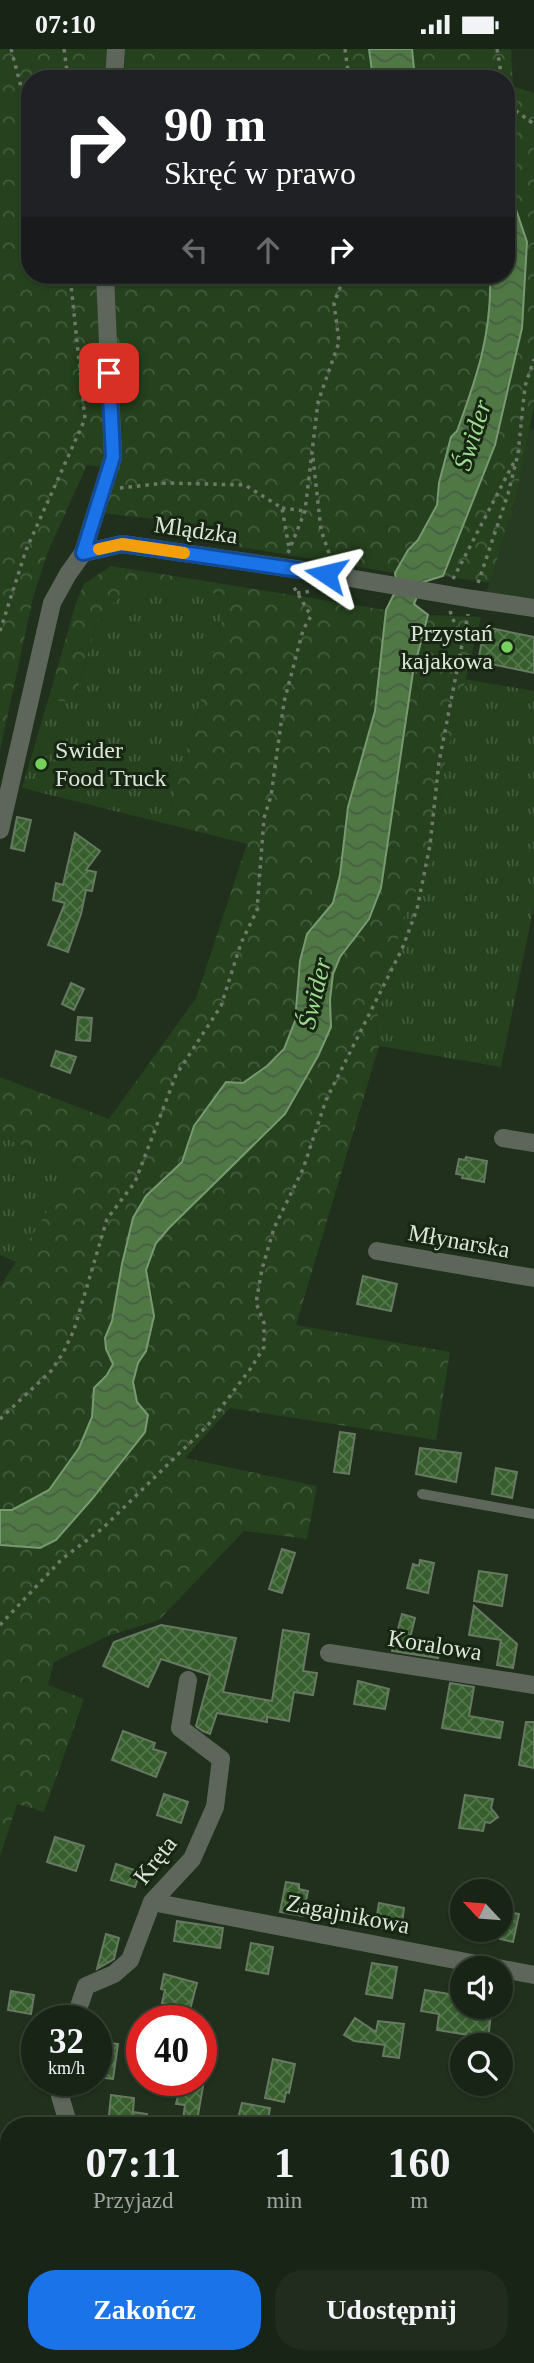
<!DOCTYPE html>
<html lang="pl">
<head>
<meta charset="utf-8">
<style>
  :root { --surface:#182415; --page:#212c1e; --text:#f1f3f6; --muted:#9fa4a0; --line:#364134; --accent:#1a73e8 }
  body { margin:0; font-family:Georgia,serif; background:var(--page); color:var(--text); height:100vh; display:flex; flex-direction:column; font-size:26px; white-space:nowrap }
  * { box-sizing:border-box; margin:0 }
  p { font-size:23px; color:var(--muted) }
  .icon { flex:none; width:38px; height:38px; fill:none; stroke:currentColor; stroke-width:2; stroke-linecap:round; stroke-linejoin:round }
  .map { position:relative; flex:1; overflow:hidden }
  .details { position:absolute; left:0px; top:2068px; width:536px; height:247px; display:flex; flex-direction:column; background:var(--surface); border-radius:28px 28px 0 0; box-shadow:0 2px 5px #0004,0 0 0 2px var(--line) }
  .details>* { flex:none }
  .hud { position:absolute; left:21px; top:21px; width:494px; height:214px; border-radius:28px; box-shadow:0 2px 5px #0004,0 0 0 2px var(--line); background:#202124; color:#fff; overflow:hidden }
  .needle { width:46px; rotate:296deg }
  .controls { position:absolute; left:450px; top:1830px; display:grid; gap:14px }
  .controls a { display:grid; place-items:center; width:63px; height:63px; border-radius:50%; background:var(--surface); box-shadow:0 2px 5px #0004,0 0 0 2px var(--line); font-size:35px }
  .speed { position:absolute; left:21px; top:1956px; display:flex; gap:14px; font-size:35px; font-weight:700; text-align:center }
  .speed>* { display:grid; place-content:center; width:91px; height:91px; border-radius:50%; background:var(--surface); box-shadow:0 2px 5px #0004,0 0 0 2px var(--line); line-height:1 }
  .speed small { font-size:18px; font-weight:400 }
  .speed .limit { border:10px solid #d22; background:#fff; color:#111 }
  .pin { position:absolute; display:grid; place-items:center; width:60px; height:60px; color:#fff; margin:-30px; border-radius:14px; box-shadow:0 4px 10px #0006 }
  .me { position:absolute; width:77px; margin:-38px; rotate:280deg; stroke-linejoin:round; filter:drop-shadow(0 0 5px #0008) }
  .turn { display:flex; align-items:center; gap:24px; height:147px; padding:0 28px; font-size:32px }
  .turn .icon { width:91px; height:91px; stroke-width:2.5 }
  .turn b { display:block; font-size:49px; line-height:60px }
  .lanes { display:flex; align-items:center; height:66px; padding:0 28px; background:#0003; justify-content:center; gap:35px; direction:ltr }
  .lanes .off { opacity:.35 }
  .eta { display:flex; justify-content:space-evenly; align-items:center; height:119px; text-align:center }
  .eta b { font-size:42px; font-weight:700; line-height:49px }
  .primary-button { display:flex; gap:14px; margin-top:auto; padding:14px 28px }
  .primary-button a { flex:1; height:80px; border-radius:28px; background:var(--accent); color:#fff; font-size:28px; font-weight:700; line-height:80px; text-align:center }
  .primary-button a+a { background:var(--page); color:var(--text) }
  .status { display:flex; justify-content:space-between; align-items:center; height:49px; padding:0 35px; background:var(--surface); direction:ltr }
  .status svg { height:19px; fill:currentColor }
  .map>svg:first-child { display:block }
  .built { fill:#273b22 }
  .grass { fill:url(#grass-tufts) }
  .forest { fill:url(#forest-crowns) }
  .water { fill:url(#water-waves); stroke:#799971; stroke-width:2 }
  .building { fill:url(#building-cross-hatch); stroke:#677962; stroke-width:2 }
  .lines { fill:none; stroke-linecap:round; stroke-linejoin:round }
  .path { stroke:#6d7a69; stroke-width:3.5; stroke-dasharray:3.5 5; stroke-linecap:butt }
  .service { stroke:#5e665c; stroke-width:10 }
  .minor { stroke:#5e665c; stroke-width:18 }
  .tertiary { stroke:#5e665c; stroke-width:18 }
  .tertiary-bridge { stroke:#5e665c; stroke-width:18 }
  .route-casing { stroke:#114b97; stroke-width:18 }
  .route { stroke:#1a73e8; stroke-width:12 }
  .slow { stroke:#f59e0b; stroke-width:12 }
  .poi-dot { fill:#74d25c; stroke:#172613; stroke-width:2.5 }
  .labels { text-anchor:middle; stroke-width:6; stroke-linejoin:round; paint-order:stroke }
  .street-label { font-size:24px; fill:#dbe5d8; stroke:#172613 }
  .poi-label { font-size:24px; fill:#dbe5d8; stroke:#172613; text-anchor:end }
  .water-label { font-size:26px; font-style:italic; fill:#9dda8f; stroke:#172613 }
</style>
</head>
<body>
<div class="status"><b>07:10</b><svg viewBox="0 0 49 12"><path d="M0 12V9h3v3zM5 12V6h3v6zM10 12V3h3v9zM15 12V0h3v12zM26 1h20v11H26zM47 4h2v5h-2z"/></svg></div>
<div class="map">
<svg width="534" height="2314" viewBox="0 0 534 2314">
  <defs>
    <pattern id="grass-tufts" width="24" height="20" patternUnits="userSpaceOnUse" patternTransform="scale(1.75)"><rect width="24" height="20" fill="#25411e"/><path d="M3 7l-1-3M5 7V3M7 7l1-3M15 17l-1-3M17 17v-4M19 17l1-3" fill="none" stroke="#445c3e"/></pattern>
    <pattern id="forest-crowns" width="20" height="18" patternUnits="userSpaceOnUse" patternTransform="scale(1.75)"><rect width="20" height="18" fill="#25411e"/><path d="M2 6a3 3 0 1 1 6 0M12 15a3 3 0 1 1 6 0" fill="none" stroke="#445c3e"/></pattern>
    <pattern id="water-waves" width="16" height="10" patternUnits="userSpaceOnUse" patternTransform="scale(1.75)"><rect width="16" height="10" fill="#4f7845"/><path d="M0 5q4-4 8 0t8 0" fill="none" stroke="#485e43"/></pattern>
    <pattern id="building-cross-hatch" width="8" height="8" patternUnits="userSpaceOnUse" patternTransform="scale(1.75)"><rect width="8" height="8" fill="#375f2d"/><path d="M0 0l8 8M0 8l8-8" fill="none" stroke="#53764b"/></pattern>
  </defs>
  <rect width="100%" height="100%" fill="#20301c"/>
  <path class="built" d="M529 380 534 381V559L482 551 490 534 516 450Z"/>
  <path class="grass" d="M160 535 229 547 167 775 22 739 48 651 74 653 98 568 130 539Z
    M464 630 534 642V857L501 1018 379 997 376 975 403 869 430 813 447 704Z
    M0 1087 75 1118 16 1213 0 1206Z"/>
  <path class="forest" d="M0 0H108L106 30H30V226H96L105 409 102 418 87 416 47 505 33 549 0 702Z
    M125 0H369L373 30H124Z
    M412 0H511L513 37 534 44V356L516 449 490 534 443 527 495 396 512 149 506 140V30H415Z
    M113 226H490C492 284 477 328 457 382 446 394 443 416 439 432 438 441 439 451 435 459 424 483 408 501 395 524L234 497 231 479 103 464Z
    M111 517 386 561 375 662 348 758 340 826 333 854 307 885 300 912 295 972 284 1000 267 1017 243 1034 194 1077 182 1113 146 1147 133 1169 122 1215 112 1272 105 1289 106 1300 113 1315 107 1326 94 1339 92 1368 79 1399 49 1441 12 1461H0V1238L75 1118 0 1087V1028L109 1070 196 949 247 795 167 775 229 547 160 535 130 539 98 568 74 653 48 651 76 554 84 535Z
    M428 566 481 568 447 704 430 813 403 869 376 975 379 997 296 1276 450 1303 436 1391 230 1359 185 1409 317 1437 307 1490 244 1482 159 1571 108 1587 54 1613 48 1636 84 1650 44 1763 17 1755 0 1808V1496L56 1491 116 1421 148 1366 137 1353 133 1333 138 1314 146 1302 153 1250 146 1221 156 1194 169 1179 285 1065 318 1007 331 978 330 951 333 925 340 908 369 870 413 623Z"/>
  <path class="water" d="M369 0H412L415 30H373Z
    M506 140 512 149 527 193 522 279 495 396 443 527 423 533 414 555 428 566 413 623 381 839 369 870 340 908 333 925 330 951 331 978 318 1007 285 1065 169 1179 156 1194 146 1221 154 1267 146 1302 138 1314 133 1333 137 1353 148 1366 145 1383 92 1450 56 1491 40 1499 0 1496V1461H12L49 1441 79 1399 92 1368 94 1339 107 1326 113 1315 106 1300 105 1289 112 1272 122 1215 133 1169 146 1147 182 1113 194 1077 226 1033 243 1034 267 1017 284 1000 295 972 300 912 307 885 333 854 340 826 348 758 375 662 386 561 397 539 395 524 408 501 418 491 437 456 439 434 451 388 457 382C477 328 492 284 490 226H506Z"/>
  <path class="building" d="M485 578 534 588V624L491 615 492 610 479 607Z
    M17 768 31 771 24 802 11 799Z
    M75 784 100 802 86 821 96 823 92 842 86 841 81 865 68 903 48 896 65 854 53 851 56 834 63 836Z
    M71 934 84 940 74 961 62 955Z
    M78 968 92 969 90 992 76 991Z
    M56 1002 76 1008 70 1024 51 1017Z
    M466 1108 487 1112 484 1133 462 1129 463 1126 456 1125 459 1110 465 1111Z
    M363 1227 397 1235 391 1262 357 1255Z
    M340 1383 355 1385 349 1425 334 1423Z
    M420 1399 461 1404 456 1433 416 1425Z
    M496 1419 517 1423 512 1449 492 1445Z
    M282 1500 295 1504 282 1544 269 1540Z
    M420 1511 434 1514 428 1544 407 1539 413 1515 419 1517Z
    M479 1522 507 1526 502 1557 474 1552Z
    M474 1557 517 1595 513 1619 497 1616 501 1591 469 1586Z
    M402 1565 415 1569 409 1593 440 1601 438 1609 392 1602Z
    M161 1576 236 1589 223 1643 272 1652 283 1581 309 1585 303 1622 317 1624 313 1646 294 1643 289 1672 267 1668V1673L217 1664 210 1685 203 1682 196 1677 210 1626 161 1610 148 1638 103 1617 114 1593Z
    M358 1632 389 1640 385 1660 354 1655Z
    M450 1634 474 1638 469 1667 503 1673 500 1689 442 1679Z
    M526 1673H534V1719L519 1716Z
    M123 1682 155 1694 153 1700 166 1704 156 1728 112 1711Z
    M164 1745 188 1753 181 1774 157 1766Z
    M465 1746 493 1750 491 1759 498 1768 490 1774 485 1773 483 1782 459 1779Z
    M55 1788 84 1797 76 1822 47 1813Z
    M116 1815 140 1823 135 1838 111 1831Z
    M286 1833 299 1835V1840L308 1842 303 1867 280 1863Z
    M379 1854 404 1859 401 1882 375 1878Z
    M500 1861 519 1865 513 1893 500 1890Z
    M177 1872 223 1879 220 1899 174 1892Z
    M106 1885 119 1889 114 1910 97 1920Z
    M251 1894 273 1898 268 1925 246 1921Z
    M372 1914 397 1918 392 1949 366 1945Z
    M164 1925 197 1934 187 1972 165 1966 167 1955 162 1954 165 1941 161 1940Z
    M425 1941 462 1947V1958H492L488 1989 437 1981 439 1965 421 1962Z
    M11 1942 34 1946 31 1965 8 1961Z
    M355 1969 376 1983 378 1972 404 1975 399 2009 383 2007 385 1996 354 1992 344 1986Z
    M96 1992 118 1995 113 2030 96 2028Z
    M273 2010 295 2015 289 2044 286 2043 284 2053 265 2049Z
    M182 2032H204L196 2077H182L185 2056 176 2055Z
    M111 2046 134 2049 133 2063 147 2065 145 2077 108 2076Z
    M242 2054 270 2059 267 2077H241V2075L237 2074Z"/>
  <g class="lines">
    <path class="path" d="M11 0 30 71
      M64 0 68 30
      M345 0 349 30
      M497 0 502 30
      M506 38 516 62 534 75
      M313 409 321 481 330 507
      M120 439 166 434 245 436 282 459 289 499
      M282 459 305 462
      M288 504 305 462 318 353 339 293 334 254 345 226
      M453 530 514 413
      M478 534 508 445 518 405 525 337 534 310
      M297 544 313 542
      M450 562 462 594
      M0 582 26 501 85 370 70 226
      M0 1370 51 1322 63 1304 74 1281 107 1170 135 1133 176 1026 221 957 241 894 257 861 264 769 271 747 284 653 303 581 311 567 292 535
      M0 1576 62 1510 103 1479 208 1376 251 1319 264 1298V1274L256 1254 262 1220 274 1179 303 1120 326 1051 402 900 417 860 430 796 439 713 468 565"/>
    <path class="service" d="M422 1445 534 1465"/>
    <path class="minor" d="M114 30 116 0
      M83 504 113 408 105 226
      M503 1089 534 1094
      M377 1202 534 1229
      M329 1604 534 1636
      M152 1853 534 1926
      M74 1972 86 1937 114 1925 130 1911 152 1853 192 1810 215 1758 221 1710 180 1679 188 1631
      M62 2032 60 2047 69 2077
      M527 2271 534 2236
      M92 2306 94 2314
      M518 2314 519 2306"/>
    <path class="tertiary" d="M473 550 534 559
      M0 781 52 554 68 525 83 504 122 495 302 521"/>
    <path class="tertiary-bridge" d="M302 521 473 550"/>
  </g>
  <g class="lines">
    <g class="route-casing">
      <path id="route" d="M109 324 113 408 83 504 122 495 326 525"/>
    </g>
    <use href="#route" class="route"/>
    <path class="slow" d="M99 500 122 495 184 504"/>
  </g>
  <g class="poi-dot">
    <circle cx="507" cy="598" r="7"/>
    <circle cx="41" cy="715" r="7"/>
  </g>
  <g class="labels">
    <g class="street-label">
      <text transform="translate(196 481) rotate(8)" y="8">Mlądzka</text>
      <text transform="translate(459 1192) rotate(10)" y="8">Młynarska</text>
      <text transform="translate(435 1596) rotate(9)" y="8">Koralowa</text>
      <text transform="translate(155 1811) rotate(-52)" y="8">Kręta</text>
      <text transform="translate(348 1865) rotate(11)" y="8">Zagajnikowa</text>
    </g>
    <g class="poi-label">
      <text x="493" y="592">Przystań<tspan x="493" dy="28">kajakowa</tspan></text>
      <text x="55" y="709" text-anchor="start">Swider<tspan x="55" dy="28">Food Truck</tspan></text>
    </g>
    <g class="water-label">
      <text transform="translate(472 386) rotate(-72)" y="9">Świder</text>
      <text transform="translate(314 944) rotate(-76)" y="9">Świder</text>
    </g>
  </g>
</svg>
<div class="controls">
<a><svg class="needle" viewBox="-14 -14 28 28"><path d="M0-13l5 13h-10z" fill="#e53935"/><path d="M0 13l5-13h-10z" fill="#9fa4a0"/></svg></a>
<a><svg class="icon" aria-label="sound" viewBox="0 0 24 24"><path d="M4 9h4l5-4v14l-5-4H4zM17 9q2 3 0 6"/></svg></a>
<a><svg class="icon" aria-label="search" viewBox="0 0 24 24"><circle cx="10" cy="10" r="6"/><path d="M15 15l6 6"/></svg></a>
</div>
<div class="speed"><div>32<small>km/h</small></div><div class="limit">40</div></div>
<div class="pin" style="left:109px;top:324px;background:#d93025"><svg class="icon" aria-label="arrive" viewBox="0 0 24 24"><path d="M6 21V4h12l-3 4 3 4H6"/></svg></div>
<svg class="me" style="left:326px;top:525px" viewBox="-20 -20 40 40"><path d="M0-17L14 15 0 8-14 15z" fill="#1a73e8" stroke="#fff" stroke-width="4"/></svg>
<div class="hud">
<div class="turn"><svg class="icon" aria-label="right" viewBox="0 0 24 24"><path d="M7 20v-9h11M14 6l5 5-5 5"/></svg><div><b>90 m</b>Skręć w prawo</div></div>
<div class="lanes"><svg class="icon off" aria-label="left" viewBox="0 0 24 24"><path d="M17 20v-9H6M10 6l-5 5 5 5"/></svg><svg class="icon off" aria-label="ahead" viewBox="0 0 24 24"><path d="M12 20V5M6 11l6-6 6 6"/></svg><svg class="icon" aria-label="right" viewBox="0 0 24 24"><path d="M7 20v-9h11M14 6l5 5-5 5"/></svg></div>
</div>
<section class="details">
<div class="eta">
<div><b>07:11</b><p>Przyjazd</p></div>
<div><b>1</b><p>min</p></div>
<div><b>160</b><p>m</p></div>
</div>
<div class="primary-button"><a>Zakończ</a><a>Udostępnij</a></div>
</section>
</div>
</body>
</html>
